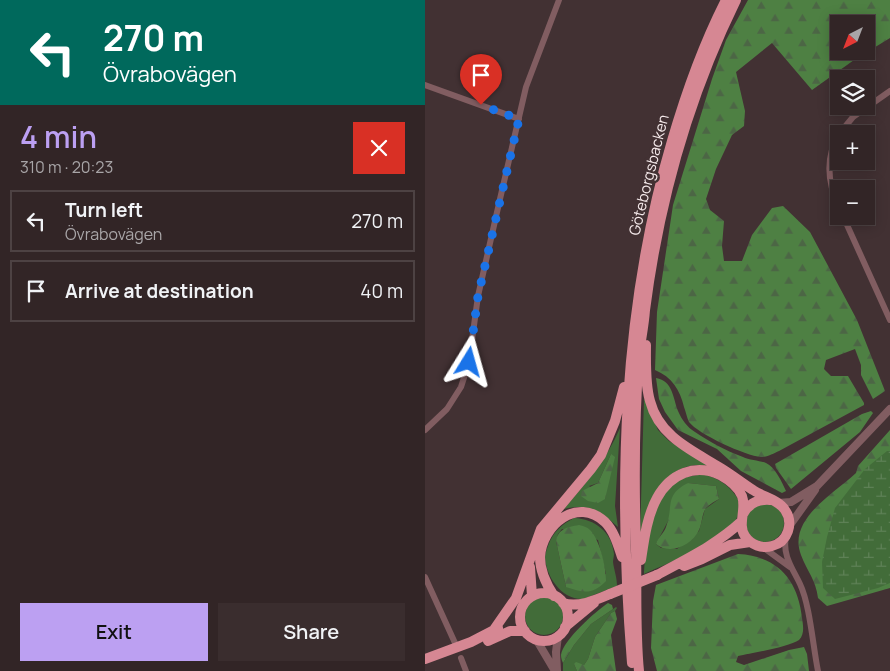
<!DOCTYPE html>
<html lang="en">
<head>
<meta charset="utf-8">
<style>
  :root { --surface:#322526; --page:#3a2d2e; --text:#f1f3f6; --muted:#a8a5a7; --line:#4d4243; --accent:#bca0f2 }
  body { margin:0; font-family:Manrope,sans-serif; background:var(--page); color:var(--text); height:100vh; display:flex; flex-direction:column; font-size:19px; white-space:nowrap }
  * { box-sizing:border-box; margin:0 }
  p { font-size:16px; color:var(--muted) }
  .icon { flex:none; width:28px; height:28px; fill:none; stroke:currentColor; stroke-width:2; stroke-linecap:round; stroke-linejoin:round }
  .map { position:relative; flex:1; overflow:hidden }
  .drawer { display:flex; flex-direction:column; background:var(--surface); width:425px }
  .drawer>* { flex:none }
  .banner { background:#00695c; color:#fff; overflow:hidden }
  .needle { width:32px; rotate:222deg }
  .controls { position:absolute; left:405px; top:15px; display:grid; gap:10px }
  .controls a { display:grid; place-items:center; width:45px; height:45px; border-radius:0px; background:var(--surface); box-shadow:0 2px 12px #0003,0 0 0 1px var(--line); font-size:25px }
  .pin { position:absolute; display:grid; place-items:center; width:42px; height:42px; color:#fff; margin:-51px -21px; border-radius:50% 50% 50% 0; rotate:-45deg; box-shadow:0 0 5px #0007 }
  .pin .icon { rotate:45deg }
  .me { position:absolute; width:55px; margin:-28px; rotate:8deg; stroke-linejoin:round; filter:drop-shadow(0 0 4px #0008) }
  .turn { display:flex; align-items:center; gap:18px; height:105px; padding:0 20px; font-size:22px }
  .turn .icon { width:65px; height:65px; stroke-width:2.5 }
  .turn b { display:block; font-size:35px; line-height:42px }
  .round { display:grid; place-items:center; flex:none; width:52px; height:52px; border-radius:0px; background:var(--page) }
  .head { display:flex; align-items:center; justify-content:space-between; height:85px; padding:0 20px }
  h1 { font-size:30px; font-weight:600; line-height:38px; color:var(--accent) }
  .cta { display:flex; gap:10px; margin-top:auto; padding:10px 20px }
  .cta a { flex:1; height:58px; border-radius:0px; background:var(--accent); color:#111; font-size:20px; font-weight:600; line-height:58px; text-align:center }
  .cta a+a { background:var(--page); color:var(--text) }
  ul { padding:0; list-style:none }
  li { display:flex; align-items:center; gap:15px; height:62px; margin:0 10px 8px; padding:0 10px; border:2px solid var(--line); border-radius:0px }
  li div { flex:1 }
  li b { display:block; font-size:19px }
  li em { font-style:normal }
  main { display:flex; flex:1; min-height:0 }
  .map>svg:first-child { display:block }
  .green { fill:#426c39; fill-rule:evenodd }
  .forest { fill:url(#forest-firs); fill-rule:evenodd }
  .wetland { fill:url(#wetland-marsh) }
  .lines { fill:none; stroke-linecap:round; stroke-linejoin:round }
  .minor { stroke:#815d61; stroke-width:6 }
  .tertiary { stroke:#815d61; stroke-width:8 }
  .trunk { stroke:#d68793; stroke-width:10 }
  .trunk-bridge { stroke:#d68793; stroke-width:10 }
  .route { stroke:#1a73e8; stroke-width:9; stroke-dasharray:0 16.2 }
  .labels { text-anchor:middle; stroke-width:5; stroke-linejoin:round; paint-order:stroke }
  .street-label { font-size:15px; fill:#f6ebec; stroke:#423133 }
</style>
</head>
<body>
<main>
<section class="drawer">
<div class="banner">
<div class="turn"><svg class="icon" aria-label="left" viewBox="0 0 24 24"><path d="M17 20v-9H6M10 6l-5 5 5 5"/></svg><div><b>270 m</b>Övrabovägen</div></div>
</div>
<div class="head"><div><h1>4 min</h1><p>310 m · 20:23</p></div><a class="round" style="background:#d93025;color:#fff"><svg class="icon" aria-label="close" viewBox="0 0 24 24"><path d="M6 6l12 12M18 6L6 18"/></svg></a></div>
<ul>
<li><svg class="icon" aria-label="left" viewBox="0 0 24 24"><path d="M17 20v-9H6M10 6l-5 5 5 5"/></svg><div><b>Turn left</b><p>Övrabovägen</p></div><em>270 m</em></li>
<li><svg class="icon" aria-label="arrive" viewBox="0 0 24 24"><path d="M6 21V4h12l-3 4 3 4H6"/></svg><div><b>Arrive at destination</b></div><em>40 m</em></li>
</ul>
<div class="cta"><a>Exit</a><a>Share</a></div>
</section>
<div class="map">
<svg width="465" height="671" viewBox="0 0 465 671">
  <defs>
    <pattern id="forest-firs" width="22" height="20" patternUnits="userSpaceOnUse" patternTransform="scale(1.25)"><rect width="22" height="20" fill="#4e8043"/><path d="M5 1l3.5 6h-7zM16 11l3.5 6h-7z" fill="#4c6645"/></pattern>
    <pattern id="wetland-marsh" width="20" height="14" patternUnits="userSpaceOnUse" patternTransform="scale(1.25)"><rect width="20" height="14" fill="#426c39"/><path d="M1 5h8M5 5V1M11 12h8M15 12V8" fill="none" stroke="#5e8156"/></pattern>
  </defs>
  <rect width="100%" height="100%" fill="#423133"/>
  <path class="green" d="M219 398 233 430 244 441 285 466C238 457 229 504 215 537Z
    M195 428 190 506 193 527C175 511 164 503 139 509 160 484 182 459 195 428ZM186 454 180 499 164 486 173 483Z
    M277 474C292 478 302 483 311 496 318 504 313 520 306 527 285 547 245 562 219 574 220 550 227 494 251 481 259 477 268 476 277 474ZM263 483 291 486 294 499 280 509 274 531 252 549 236 548 231 544Z
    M321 523a19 19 0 1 1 38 0a19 19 0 1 1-38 0Z
    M149 518C170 519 187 532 189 554 189 557 188 559 188 562 189 570 192 577 192 586L158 599C137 600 121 577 120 557 120 554 122 549 123 546 128 532 136 525 149 518ZM137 529 173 540 181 574 141 587 131 541 133 534Z
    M100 616a19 19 0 1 1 38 0a19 19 0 1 1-38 0Z
    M191 607 192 608 190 611 186 613 170 637 163 659 159 665 149 664 152 671H138V663L149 645 166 624Z"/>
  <path class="forest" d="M323 0H465V38L429 60 387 90 347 43 311 72 320 111 319 126 307 135 291 169 281 199 285 210 299 221 297 246 299 261H317L327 235 347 208 358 206 385 232 432 320 460 391 448 399 436 375V365L430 349 401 360 399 369 406 376H423L439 403V405L354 451C349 453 343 457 336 457 321 456 273 434 264 422 262 418 261 412 259 407 255 390 247 377 230 370L232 312 248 205 287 79 301 40ZM414 24H441V51H414Z
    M231 378C248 381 248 398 253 411 257 420 262 427 270 432 285 442 301 451 318 457 324 460 337 461 341 463 350 467 357 482 361 491L357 493 316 471 292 449 253 430 240 412 234 399Z
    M446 411 448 413 435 432 366 489 351 468 350 464 437 414Z
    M465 430V588L402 606 393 598C391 580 382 571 376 555 362 519 410 493 431 473L433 466Z
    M186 454 190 457 180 499 173 503 163 501 156 496 157 491 173 483Z
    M263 483 291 486 294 499C290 501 285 504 281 508 277 513 277 524 274 530 267 545 245 556 231 544 233 537 239 533 241 527 249 506 239 495 263 483Z
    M154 525C158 526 162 527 165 530 175 540 181 567 181 581 167 595 159 593 141 587L131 541C133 529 142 527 154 525Z
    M313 554C352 556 373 579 377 618 378 625 380 634 374 640 364 647 327 653 313 656L311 662 319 665 364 650 379 647 382 654 384 671H232L226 648 228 601 231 585Z
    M183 603 187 605 188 609 166 624 149 645 138 663C137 661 136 658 136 655 138 640 171 611 183 603Z
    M190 611 192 619 186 635 191 671H152L149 664 151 662 159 665 163 659 170 637 186 613Z"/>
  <path class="wetland" d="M462 451H465V583L453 588 410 599 398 588 397 562 402 537 410 508 440 469Z"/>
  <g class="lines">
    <path class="minor" d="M0 85 94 119
      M414 134C399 159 403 184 414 208
      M414 134 428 117 465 91
      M418 216 465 320
      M0 430 22 409 36 387 44 362 53 296 75 199 101 87 134 0
      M361 537C357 555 368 569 375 584 385 605 388 647 393 671
      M339 548 365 567
      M0 577 30 643
      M36 658 41 671"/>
    <path class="tertiary" d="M353 503 366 502 392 486 465 409
      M365 525 390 490
      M111 639 130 671
      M132 671 131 652 133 636"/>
    <path class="trunk" d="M318 514C324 503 333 499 345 500
      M216 560C219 540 222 516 232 498 245 474 270 463 295 475 304 480 313 487 317 496 322 509 312 524 320 536 326 545 337 549 347 546 363 542 369 523 360 510 354 500 338 497 328 490 317 483 306 474 294 467 266 450 234 436 225 401 220 384 221 363 221 345
      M259 566 277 559 305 545 325 542
      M105 567 107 596
      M232 575C263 558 291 545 317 521
      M95 617a24 24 0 1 1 48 0a24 24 0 1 1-48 0Z
      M129 596C121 584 115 571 115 557 117 525 152 496 180 522 189 531 193 545 197 557
      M138 603C153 608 171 600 185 594
      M140 627 169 603
      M68 631 91 598 116 529 166 469 176 455 190 421 199 387
      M63 641 85 631H100
      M0 659 46 642 73 628
      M207 663C193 488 197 311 247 141 261 93 278 45 301 0
      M214 671C210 631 212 591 211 550 209 485 209 419 214 354 216 339 219 325 220 310 234 201 263 98 311 0"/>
    <path class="trunk-bridge" d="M185 594 232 575"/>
  </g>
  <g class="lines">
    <path class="route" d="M44 362 53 296 94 119 56 105"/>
  </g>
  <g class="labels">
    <g class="street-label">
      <text transform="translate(224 175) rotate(-76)" y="5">Göteborgsbacken</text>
    </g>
  </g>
</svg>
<div class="controls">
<a><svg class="needle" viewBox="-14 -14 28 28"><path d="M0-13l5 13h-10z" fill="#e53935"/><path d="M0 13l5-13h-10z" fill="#a8a5a7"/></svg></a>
<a><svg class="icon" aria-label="layers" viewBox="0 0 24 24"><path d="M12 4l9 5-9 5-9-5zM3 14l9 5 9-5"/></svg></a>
<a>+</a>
<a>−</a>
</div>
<div class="pin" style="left:56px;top:105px;background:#d93025"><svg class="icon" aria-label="arrive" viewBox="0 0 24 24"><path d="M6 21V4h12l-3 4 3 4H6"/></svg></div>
<svg class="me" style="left:44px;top:362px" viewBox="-20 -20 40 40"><path d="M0-17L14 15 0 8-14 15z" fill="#1a73e8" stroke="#fff" stroke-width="4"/></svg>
</div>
</main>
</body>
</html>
